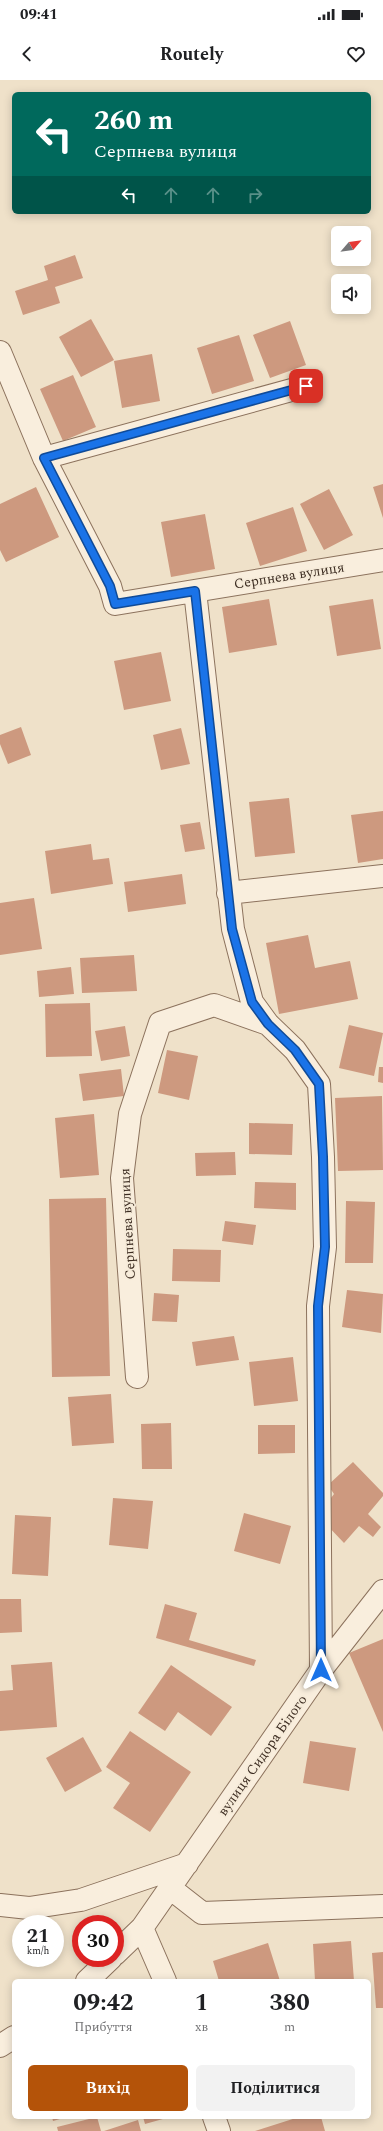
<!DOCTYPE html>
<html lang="uk">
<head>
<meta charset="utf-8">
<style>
  :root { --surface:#fff; --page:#f2f2f2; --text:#202124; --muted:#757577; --accent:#b45309 }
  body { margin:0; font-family:Spectral,serif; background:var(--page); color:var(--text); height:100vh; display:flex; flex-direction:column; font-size:15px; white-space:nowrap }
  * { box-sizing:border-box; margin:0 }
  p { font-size:13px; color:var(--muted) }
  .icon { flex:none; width:22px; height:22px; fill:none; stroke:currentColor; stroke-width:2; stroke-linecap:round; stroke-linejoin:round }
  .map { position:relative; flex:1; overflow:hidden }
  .sheet { position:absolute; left:12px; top:1899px; width:359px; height:140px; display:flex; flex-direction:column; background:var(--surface); border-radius:6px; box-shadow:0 2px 10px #0003 }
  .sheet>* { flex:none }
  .banner { position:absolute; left:12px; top:12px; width:359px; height:122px; border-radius:6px; box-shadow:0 2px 10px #0003; background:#00695c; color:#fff; overflow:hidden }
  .needle { width:26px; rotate:62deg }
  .fabs { position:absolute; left:331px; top:146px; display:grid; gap:8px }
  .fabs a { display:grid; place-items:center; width:40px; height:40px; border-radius:6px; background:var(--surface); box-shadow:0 2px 10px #0003; font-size:20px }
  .speed { position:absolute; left:12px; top:1835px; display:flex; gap:8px; font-size:20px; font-weight:700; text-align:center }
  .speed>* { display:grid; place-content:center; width:52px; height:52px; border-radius:50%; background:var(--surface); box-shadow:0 2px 10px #0003; line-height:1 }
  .speed small { font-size:10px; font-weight:400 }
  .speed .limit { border:6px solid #d22; background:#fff; color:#111 }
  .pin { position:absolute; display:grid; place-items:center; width:34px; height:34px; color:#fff; margin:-17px; border-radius:8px; box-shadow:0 2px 6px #0006 }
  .me { position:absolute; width:44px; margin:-22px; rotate:0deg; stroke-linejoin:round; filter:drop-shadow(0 0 3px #0008) }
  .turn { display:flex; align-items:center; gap:14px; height:84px; padding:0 16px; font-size:18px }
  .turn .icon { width:52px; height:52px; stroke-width:2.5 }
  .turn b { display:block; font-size:28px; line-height:34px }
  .lanes { display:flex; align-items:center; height:38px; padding:0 16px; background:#0003; justify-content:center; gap:20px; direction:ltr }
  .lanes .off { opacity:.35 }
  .eta { display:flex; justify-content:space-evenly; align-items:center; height:68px; text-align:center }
  .eta b { font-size:24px; font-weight:700; line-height:28px }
  .button { display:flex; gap:8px; margin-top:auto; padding:8px 16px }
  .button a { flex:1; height:46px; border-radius:6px; background:var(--accent); color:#fff; font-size:16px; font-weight:700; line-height:46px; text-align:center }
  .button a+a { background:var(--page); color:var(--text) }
  .status { display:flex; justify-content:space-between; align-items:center; height:28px; padding:0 20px; background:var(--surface); direction:ltr }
  .status svg { height:11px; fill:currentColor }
  header { display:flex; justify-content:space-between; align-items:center; height:52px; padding:0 16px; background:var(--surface); font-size:18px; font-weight:700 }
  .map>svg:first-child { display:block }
  .building { fill:#cd997f }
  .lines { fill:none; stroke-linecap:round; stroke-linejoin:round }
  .minor-casing { stroke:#8c725d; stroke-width:24 }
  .minor { stroke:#f9eedd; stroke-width:22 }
  .route-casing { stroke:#114b97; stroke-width:10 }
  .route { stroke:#1a73e8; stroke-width:7 }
  .labels { text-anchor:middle; stroke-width:3.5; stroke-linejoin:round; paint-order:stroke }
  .street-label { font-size:14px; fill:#3c2c21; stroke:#f6ebd9 }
</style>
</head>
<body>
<div class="status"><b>09:41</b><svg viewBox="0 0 49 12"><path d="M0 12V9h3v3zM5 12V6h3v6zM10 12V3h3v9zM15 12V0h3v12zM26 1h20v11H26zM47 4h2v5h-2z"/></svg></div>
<header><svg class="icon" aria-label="back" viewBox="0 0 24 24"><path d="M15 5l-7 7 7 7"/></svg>Routely<svg class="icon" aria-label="heart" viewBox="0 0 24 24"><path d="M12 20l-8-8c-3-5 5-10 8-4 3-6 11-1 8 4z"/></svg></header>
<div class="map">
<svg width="383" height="2051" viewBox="0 0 383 2051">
  <rect width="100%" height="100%" fill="#efe1c9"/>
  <path class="building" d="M75 175 83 198 55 207 60 223 23 235 15 211 48 200 44 186Z
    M91 239 114 280 81 297 59 257Z
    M290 241 306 285 270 298 253 255Z
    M239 255 254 301 212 314 197 268Z
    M152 274 160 321 122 328 114 281Z
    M73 295 96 347 63 361 40 309Z
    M383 404V438L373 407Z
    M36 407 59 457 6 482 0 470V424Z
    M329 409 353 455 324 470 300 424Z
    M293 427 307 471 260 486 246 443Z
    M205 434 215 489 171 497 161 442Z
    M269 519 277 565 229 573 222 527Z
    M373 519 381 569 337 576 329 526Z
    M161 572 171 621 124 630 114 581Z
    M21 647 31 675 8 684 0 664V655Z
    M181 648 190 684 161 690 153 655Z
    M289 718 295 773 255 777 249 722Z
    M383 731V779L358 783 351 735Z
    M200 742 205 769 185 772 180 745Z
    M91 764 93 780 109 778 113 804 51 814 45 771Z
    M182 794 186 824 128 832 124 802Z
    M34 818 42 869 0 875V823Z
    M308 855 315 888 350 881 358 919 279 934 266 863Z
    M134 875 137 911 82 913 80 878Z
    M71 887 74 914 39 917 37 891Z
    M90 923 92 976 46 977 45 924Z
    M349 945 383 953 374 996 339 988Z
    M125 946 130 976 101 981 95 951Z
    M167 970 198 976 189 1020 158 1013Z
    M379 987H383V1003L378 1002Z
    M121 989 124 1016 83 1021 79 994Z
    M382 1016 383 1090 338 1091 335 1018Z
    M94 1034 99 1095 60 1098 55 1038Z
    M249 1043 293 1044 292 1075 249 1074Z
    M235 1072 236 1095 196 1096 195 1073Z
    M255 1102 296 1103V1130L254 1128Z
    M106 1118 110 1296 52 1297 49 1119Z
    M346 1121 375 1122 373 1183H345Z
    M225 1141 256 1145 253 1165 222 1161Z
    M173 1169 221 1170 220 1202 172 1201Z
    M347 1210 383 1214 381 1253 342 1247Z
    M154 1213 179 1215 177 1242 152 1241Z
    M234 1256 239 1280 196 1286 192 1262Z
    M293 1277 298 1321 254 1326 249 1282Z
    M111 1314 114 1363 72 1366 68 1317Z
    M171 1343 172 1389H142L141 1344Z
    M258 1345H295V1373L258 1374Z
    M353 1382 383 1413V1416L368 1434 381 1447 373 1457 359 1446 344 1463 325 1443V1426L334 1414 328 1405Z
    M113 1418 153 1421 148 1469 109 1465Z
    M244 1433 291 1446 280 1484 234 1471Z
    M15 1435 51 1437 48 1496 12 1494Z
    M0 1519H21L22 1552 0 1553Z
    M165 1524 197 1533 189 1560 256 1580 254 1586 156 1558Z
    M383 1559V1652L349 1573Z
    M52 1582 57 1647 0 1651V1611L13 1610 11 1585Z
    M171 1585 232 1627 211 1656 178 1632 165 1651 138 1633Z
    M130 1651 191 1692 150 1752 113 1728 130 1703 106 1687Z
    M83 1657 102 1691 65 1712 46 1678Z
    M310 1661 356 1668 349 1711 303 1703Z
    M351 1861 354 1901H315L313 1864Z
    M268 1863 280 1901H219L213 1881Z
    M383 1872V1928H376L372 1873Z
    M52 2037H67L53 2041Z
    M97 2037 101 2051H58L57 2047Z
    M143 2037H170L145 2044Z
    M299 2037H321L325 2051H255Z
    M138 2040 141 2051H104Z"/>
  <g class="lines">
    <g class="minor-casing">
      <path id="minor" d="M0 272 44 378 110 506 115 524 383 480
        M44 378 306 306
        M195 511 233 849 252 922 268 944 295 970 319 1004 323 1077 325 1167 318 1226 321 1590
        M228 813 383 796
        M137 1297 122 1098 130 1034 160 943 214 925 268 944
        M170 1808 202 1833 383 1826
        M0 1825 29 1828 81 1820 187 1784
        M142 1848 165 1901
        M115 1874 142 1848 321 1590 383 1511
        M87 1901 111 1878
        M0 1966 14 1957
        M214 2037 219 2051"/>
    </g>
    <use href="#minor" class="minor"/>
  </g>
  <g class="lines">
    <g class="route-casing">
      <path id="route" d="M306 306 44 378 110 506 115 524 195 511 232 849 252 922 268 944 295 970 319 1004 323 1077 325 1167 318 1226 321 1590"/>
    </g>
    <use href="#route" class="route"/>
  </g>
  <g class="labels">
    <g class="street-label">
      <text transform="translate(289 495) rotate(-9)" y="5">Серпнева вулиця</text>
      <text transform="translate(127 1144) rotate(-93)" y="5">Серпнева вулиця</text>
      <text transform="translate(262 1675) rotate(-55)" y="5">вулиця Сидора Білого</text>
    </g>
  </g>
</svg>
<div class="fabs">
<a><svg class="needle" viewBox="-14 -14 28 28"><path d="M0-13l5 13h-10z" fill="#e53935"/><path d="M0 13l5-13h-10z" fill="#757577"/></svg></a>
<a><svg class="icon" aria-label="sound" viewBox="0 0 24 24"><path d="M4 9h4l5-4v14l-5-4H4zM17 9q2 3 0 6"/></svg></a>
</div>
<div class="speed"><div>21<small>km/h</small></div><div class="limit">30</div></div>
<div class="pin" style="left:306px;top:306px;background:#d93025"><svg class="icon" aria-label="arrive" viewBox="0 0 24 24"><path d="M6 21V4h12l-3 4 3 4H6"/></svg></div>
<svg class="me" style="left:321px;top:1590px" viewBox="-20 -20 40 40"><path d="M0-17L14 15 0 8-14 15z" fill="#1a73e8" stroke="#fff" stroke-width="4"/></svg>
<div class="banner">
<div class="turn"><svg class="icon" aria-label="left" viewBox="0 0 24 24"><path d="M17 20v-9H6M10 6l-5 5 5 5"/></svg><div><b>260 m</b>Серпнева вулиця</div></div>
<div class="lanes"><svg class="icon" aria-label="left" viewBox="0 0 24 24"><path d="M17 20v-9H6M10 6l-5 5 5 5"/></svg><svg class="icon off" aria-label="ahead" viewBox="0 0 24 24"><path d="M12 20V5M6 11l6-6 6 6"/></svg><svg class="icon off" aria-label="ahead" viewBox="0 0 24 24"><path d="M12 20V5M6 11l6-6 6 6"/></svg><svg class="icon off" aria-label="right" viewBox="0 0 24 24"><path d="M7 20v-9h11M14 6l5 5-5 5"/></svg></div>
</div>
<section class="sheet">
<div class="eta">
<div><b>09:42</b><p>Прибуття</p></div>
<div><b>1</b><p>хв</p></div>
<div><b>380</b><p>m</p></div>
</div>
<div class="button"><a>Вихід</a><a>Поділитися</a></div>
</section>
</div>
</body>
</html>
